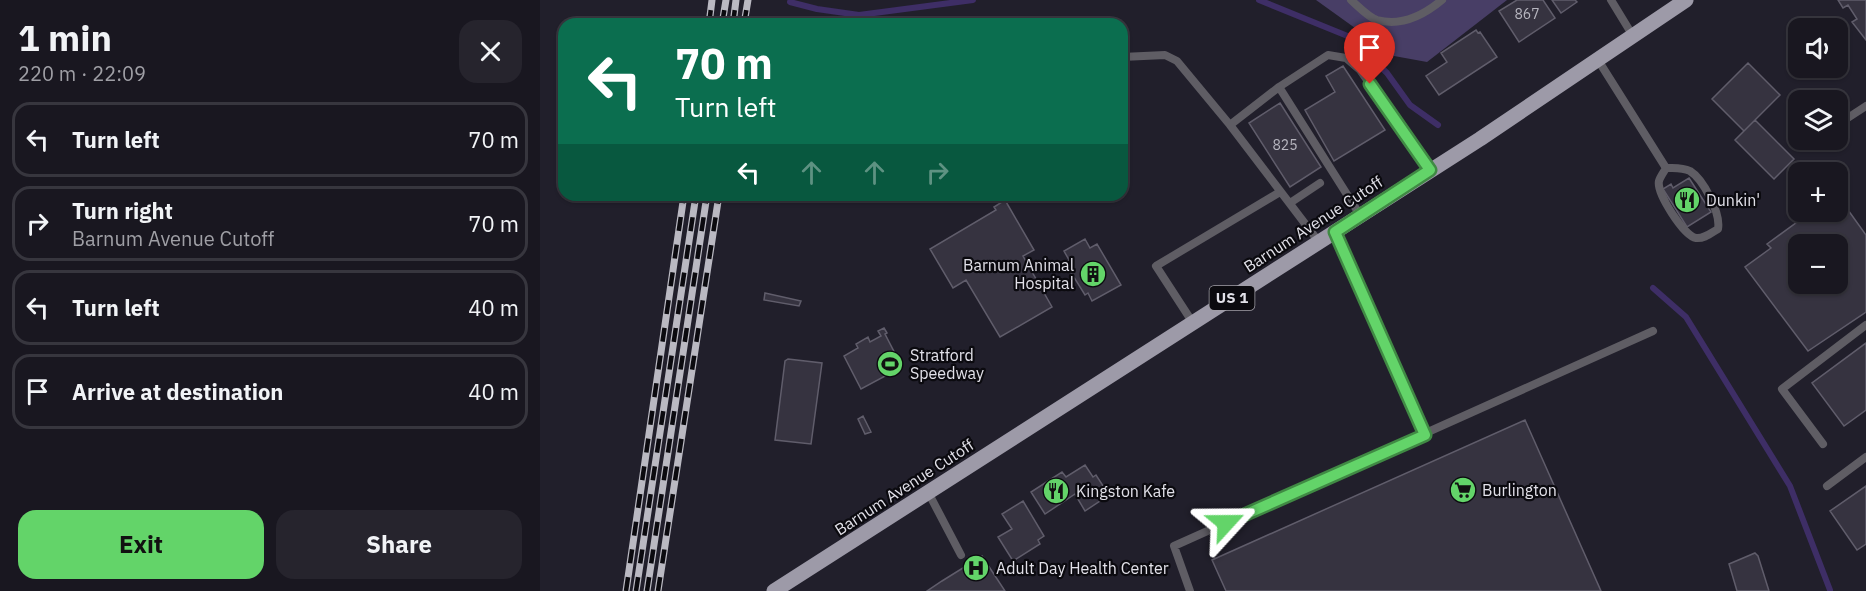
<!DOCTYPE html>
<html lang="en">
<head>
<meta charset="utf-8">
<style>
  :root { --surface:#191720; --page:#26242d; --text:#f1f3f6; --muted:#9f9fa5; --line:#37363e; --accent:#63d469 }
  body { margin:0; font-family:"IBM Plex Sans",sans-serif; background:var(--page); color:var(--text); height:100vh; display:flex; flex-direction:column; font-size:22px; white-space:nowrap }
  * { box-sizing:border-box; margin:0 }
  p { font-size:20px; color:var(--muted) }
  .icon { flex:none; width:33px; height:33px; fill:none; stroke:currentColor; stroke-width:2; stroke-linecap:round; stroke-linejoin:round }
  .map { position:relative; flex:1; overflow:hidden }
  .details { display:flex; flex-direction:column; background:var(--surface); width:540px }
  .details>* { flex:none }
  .hud { position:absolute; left:18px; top:18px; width:570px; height:183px; border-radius:18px; box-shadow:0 2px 4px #0004,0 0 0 2px var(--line); background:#0b6e4f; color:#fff; overflow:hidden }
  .tools { position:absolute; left:1248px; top:18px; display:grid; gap:12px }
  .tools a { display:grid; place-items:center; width:60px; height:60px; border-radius:12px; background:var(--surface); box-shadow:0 2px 4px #0004,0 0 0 2px var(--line); font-size:30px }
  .pin { position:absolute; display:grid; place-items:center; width:51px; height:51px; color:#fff; margin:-62px -26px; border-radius:50% 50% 50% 0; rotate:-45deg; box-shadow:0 0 6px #0007 }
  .pin .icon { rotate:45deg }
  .me { position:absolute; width:66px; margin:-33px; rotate:66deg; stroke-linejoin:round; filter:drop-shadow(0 0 4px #0008) }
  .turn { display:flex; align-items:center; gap:21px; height:126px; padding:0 18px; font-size:27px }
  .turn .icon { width:78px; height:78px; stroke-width:2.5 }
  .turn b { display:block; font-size:42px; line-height:51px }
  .lanes { display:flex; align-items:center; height:57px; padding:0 18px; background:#0003; justify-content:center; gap:30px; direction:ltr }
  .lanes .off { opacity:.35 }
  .round { display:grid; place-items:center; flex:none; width:63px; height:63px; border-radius:18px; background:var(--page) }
  .summary { display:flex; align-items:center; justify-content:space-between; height:102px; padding:0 18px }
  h1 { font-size:36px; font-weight:700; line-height:45px }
  .button { display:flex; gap:12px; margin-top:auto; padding:12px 18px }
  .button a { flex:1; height:69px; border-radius:18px; background:var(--accent); color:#111; font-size:24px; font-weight:700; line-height:69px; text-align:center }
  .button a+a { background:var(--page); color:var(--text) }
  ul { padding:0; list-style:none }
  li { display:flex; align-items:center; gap:18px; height:75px; margin:0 12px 9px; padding:0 6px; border:3px solid var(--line); border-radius:18px }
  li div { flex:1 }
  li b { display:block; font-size:22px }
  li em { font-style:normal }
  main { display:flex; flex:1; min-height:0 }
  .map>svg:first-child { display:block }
  .green { fill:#483e66 }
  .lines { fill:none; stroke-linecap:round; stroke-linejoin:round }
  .stream { stroke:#3e2e66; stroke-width:6 }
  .building { fill:#363340; stroke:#605d6b; stroke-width:1.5; fill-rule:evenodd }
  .service { stroke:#5f5d64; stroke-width:8 }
  .primary { stroke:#9d9aa8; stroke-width:15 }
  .rail-casing { stroke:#bab9c2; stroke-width:7 }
  .rail { stroke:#0b0a0f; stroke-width:4.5; stroke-dasharray:14; stroke-linecap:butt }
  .route-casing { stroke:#408a44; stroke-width:15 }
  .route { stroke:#63d469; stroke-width:10 }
  .labels { text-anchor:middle; stroke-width:4.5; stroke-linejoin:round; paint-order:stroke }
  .number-label { font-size:14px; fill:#b7b6bf }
  .shield { fill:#0b0a0f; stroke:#a2a0a8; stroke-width:1.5 }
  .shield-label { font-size:15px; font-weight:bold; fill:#e2e1e9 }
  .poi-label { font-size:16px; fill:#e2e1e9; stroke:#0b0a0f; text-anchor:start }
  .street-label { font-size:16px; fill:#e2e1e9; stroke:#0b0a0f }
</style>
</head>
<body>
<main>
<section class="details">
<div class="summary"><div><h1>1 min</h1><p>220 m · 22:09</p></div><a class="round"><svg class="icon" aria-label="close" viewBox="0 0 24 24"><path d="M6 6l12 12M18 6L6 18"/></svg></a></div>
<ul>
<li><svg class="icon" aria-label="left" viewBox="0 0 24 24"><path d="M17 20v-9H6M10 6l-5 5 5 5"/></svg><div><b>Turn left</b></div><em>70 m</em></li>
<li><svg class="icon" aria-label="right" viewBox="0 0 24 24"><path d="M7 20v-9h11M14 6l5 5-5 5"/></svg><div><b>Turn right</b><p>Barnum Avenue Cutoff</p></div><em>70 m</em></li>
<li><svg class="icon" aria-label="left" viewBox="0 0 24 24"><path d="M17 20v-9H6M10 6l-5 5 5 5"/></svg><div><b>Turn left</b></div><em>40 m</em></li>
<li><svg class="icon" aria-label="arrive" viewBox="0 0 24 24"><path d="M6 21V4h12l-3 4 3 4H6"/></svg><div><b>Arrive at destination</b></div><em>40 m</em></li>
</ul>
<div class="button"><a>Exit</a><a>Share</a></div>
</section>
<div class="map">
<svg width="1326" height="591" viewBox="0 0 1326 591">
  <rect width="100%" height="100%" fill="#211f2b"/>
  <path class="green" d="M776 0H967L887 62 854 56Z"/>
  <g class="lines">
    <path class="stream" d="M719 0 810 37 847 73 870 105 898 125
      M250 2 277 9 319 15 433 0
      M1113 288 1146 317 1250 486 1290 590"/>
  </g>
  <path class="building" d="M977 0H1003L1015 18 979 42 959 11Z
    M1012 0H1035L1037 2 1021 13Z
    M1298 0H1326V40L1312 22 1317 19 1308 5 1303 8Z
    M936 30 938 33 940 32 957 57 899 95 886 76 907 62 901 53Z
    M1208 63 1240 95 1204 131 1172 99Z
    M803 66 845 130 794 161 765 110 795 92 786 76Z
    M740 103 781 167 750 187 709 123Z
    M1215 120 1254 159 1234 179 1195 140Z
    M1149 178 1171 212 1147 227 1123 189 1131 184 1133 188Z
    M1298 196 1326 235V312L1268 351 1205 267 1231 248 1227 244 1271 212H1298ZM1258 244H1298V284H1258Z
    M465 200 494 250 483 256 512 307 460 337 426 280 413 288 390 249 456 210 454 207Z
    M545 239 550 248 557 244 581 285 552 301 548 293 545 295 525 263 529 260 524 251Z
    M225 293 261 301 259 306 224 300Z
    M344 328 347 333 345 334 362 367 321 389 304 356 318 348 316 344 328 337 330 342 341 336 338 331Z
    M1326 343V410L1304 426 1272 383Z
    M248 359 282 363 271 444 235 440 245 361Z
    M323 416 331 432 325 434 318 419Z
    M985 420 1061 591H686L672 560Z
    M545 465 553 477 556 475 569 495 545 511 535 494 505 514 491 492 522 472 526 477Z
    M1326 486V544L1317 550 1290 511Z
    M483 501 504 536 498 540 500 544 473 561 458 537 472 529 462 514Z
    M1215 553 1218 556 1229 591H1197L1189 564Z
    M442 556 465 591H387L402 581Z"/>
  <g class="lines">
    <path class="service" d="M811 0C818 6 828 17 837 20 862 27 884 15 902 0
      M1071 0 1093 36
      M582 57 625 55 637 61 690 125
      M1058 60 1126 168
      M739 87 690 125 779 242
      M1300 123 1326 106
      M1126 168C1134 168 1142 167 1150 171 1163 179 1181 213 1178 229 1171 233 1164 239 1156 238 1144 236 1116 193 1119 181 1120 177 1124 172 1126 168Z
      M750 203 780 183
      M820 215 739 87 788 55 806 58 820 70 890 170
      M795 232 885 435
      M653 323 616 266 740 192
      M1283 444 1242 389 1326 325
      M1287 486 1326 457
      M388 492 421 555
      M650 591 634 546 1113 331"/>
    <path class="primary" d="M234 591 940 139 1146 0"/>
    <g class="rail-casing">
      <path id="rail" d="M169 24 172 0
        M182 24 186 0
        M193 24 196 0
        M204 24 208 0
        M86 591 144 195
        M96 591 156 195
        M107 591 167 195
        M118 591 179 195"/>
    </g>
    <use href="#rail" class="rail"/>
  </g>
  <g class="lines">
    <g class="route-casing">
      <path id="route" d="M686 523 885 435 795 232 890 170 830 84"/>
    </g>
    <use href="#route" class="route"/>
  </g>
  <defs>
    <g id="restaurant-disc" transform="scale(1.35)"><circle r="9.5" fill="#63d469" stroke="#0b0a0f"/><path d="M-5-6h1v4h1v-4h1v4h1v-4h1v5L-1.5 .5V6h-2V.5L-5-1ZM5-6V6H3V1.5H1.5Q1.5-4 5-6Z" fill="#111"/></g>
    <g id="building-disc" transform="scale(1.35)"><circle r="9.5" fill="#63d469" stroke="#0b0a0f"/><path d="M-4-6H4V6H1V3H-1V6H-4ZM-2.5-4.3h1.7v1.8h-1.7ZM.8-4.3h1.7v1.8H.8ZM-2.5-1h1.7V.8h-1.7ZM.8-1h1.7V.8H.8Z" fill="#111"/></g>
    <g id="stadium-disc" transform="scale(1.35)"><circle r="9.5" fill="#63d469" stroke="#0b0a0f"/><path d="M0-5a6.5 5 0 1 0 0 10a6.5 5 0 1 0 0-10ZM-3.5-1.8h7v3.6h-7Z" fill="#111"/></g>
    <g id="supermarket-disc" transform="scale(1.35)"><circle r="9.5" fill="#63d469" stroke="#0b0a0f"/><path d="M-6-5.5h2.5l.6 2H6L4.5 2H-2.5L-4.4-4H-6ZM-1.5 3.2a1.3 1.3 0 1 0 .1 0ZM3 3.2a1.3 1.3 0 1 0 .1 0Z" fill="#111"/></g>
    <g id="hospital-disc" transform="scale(1.35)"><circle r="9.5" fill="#63d469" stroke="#0b0a0f"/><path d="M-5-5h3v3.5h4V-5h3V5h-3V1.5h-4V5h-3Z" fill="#111"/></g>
  </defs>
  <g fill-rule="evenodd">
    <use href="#restaurant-disc" x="1147" y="200"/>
    <use href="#building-disc" x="553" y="274"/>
    <use href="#stadium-disc" x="350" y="364"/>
    <use href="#supermarket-disc" x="923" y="490"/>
    <use href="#restaurant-disc" x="516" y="491"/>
    <use href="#hospital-disc" x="436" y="568"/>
  </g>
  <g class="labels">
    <g class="number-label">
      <text x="987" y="19">867</text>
      <text x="745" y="150">825</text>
    </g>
    <rect class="shield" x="669.5" y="286" width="45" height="24" rx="4.5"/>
    <g class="shield-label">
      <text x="692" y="303">US 1</text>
    </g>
    <g class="poi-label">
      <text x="1166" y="206">Dunkin'</text>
      <text x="534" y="271" text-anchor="end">Barnum Animal<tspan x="534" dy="18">Hospital</tspan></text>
      <text x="370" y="361">Stratford<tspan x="370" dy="18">Speedway</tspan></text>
      <text x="942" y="496">Burlington</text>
      <text x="536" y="497">Kingston Kafe</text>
      <text x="456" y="574">Adult Day Health Center</text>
    </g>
    <g class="street-label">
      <text transform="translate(773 224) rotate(-33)" y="6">Barnum Avenue Cutoff</text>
      <text transform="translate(364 487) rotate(-33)" y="6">Barnum Avenue Cutoff</text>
    </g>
  </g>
</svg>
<div class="tools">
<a><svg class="icon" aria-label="sound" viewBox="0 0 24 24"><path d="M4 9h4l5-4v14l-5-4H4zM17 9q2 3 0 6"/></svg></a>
<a><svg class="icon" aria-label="layers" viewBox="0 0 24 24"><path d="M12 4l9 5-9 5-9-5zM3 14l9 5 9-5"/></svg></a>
<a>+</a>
<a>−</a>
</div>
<div class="pin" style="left:830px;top:84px;background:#d93025"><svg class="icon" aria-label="arrive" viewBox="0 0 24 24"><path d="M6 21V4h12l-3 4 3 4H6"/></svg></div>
<svg class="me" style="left:686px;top:523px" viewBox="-20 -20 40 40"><path d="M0-17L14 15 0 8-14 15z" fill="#63d469" stroke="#fff" stroke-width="4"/></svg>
<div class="hud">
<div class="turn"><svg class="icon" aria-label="left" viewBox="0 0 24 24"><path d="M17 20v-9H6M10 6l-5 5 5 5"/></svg><div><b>70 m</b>Turn left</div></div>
<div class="lanes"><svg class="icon" aria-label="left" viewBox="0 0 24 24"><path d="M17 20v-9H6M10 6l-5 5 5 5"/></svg><svg class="icon off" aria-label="ahead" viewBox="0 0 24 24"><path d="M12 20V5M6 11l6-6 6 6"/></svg><svg class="icon off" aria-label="ahead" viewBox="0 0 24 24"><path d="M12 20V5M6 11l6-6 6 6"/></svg><svg class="icon off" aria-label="right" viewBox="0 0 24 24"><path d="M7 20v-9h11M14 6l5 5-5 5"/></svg></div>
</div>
</div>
</main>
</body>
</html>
